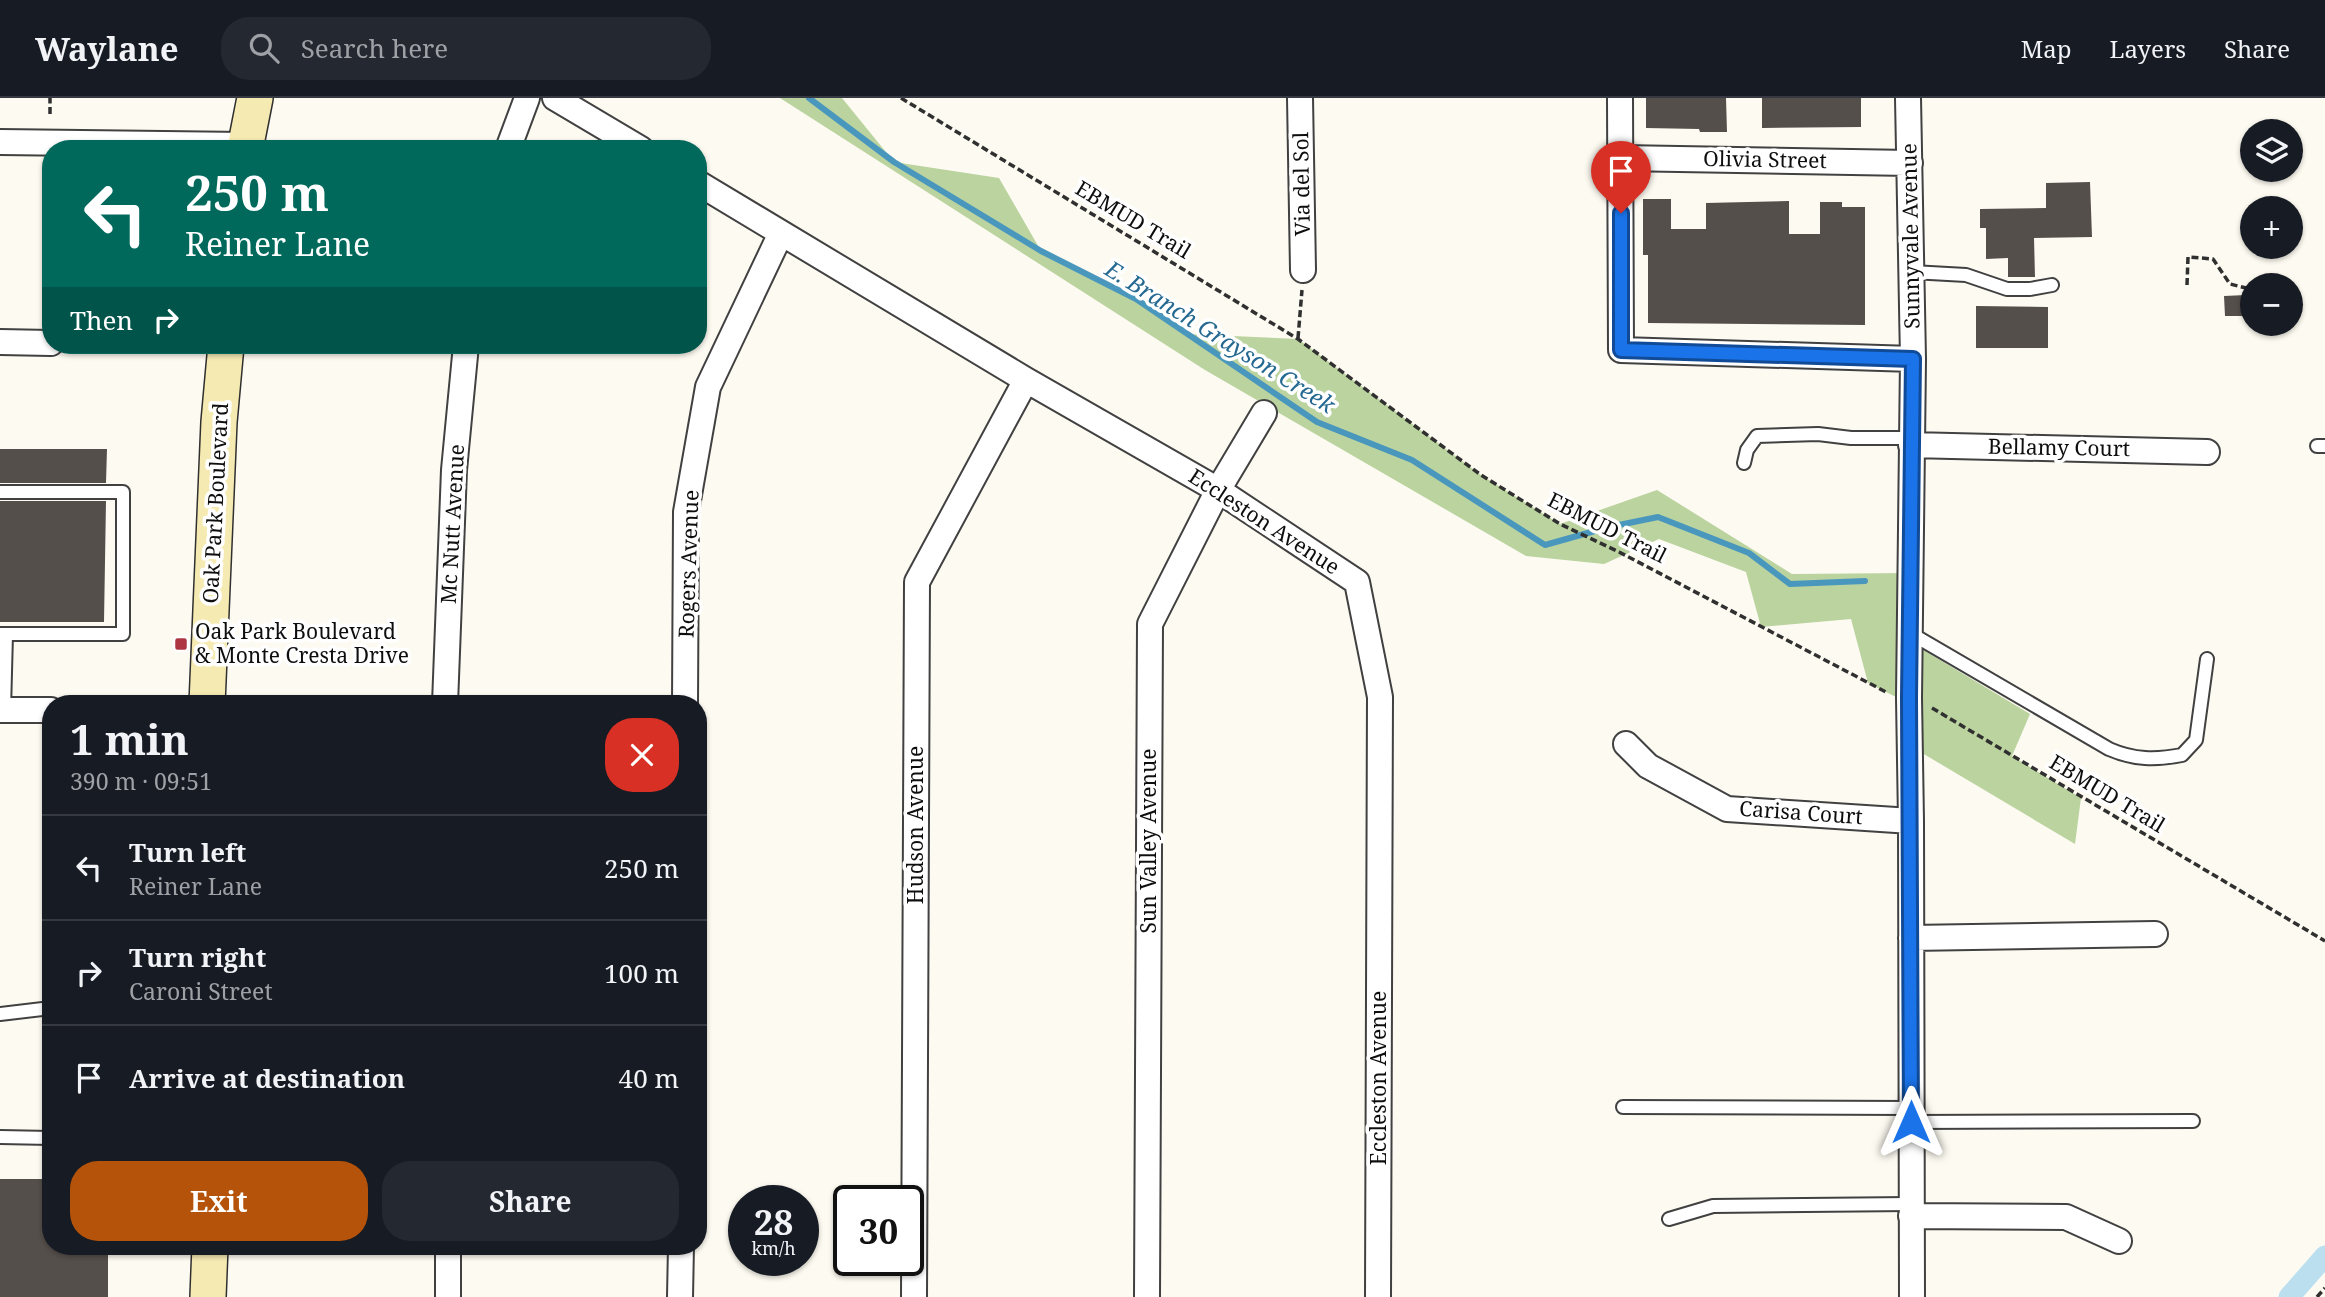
<!DOCTYPE html>
<html lang="en">
<head>
<meta charset="utf-8">
<style>
  :root { --surface:#171b24; --page:#242831; --text:#f1f3f6; --muted:#9ea1a6; --line:#363941; --accent:#b45309 }
  body { margin:0; font-family:"Noto Serif",serif; background:var(--page); color:var(--text); height:100vh; display:flex; flex-direction:column; font-size:26px; white-space:nowrap }
  * { box-sizing:border-box; margin:0 }
  p { font-size:23px; color:var(--muted) }
  .icon { flex:none; width:38px; height:38px; fill:none; stroke:currentColor; stroke-width:2; stroke-linecap:round; stroke-linejoin:round }
  .map { position:relative; flex:1; overflow:hidden }
  .drawer { position:absolute; left:42px; top:597px; width:665px; height:560px; display:flex; flex-direction:column; background:var(--surface); border-radius:28px; box-shadow:0 2px 5px #0004 }
  .drawer>* { flex:none }
  .guide { position:absolute; left:42px; top:42px; width:665px; height:214px; border-radius:28px; box-shadow:0 2px 5px #0004; background:#00695c; color:#fff; overflow:hidden }
  .buttons { position:absolute; left:2240px; top:21px; display:grid; gap:14px }
  .buttons a { display:grid; place-items:center; width:63px; height:63px; border-radius:50%; background:var(--surface); box-shadow:0 2px 5px #0004; font-size:35px }
  .speed { position:absolute; left:728px; top:1087px; display:flex; gap:14px; font-size:35px; font-weight:700; text-align:center }
  .speed>* { display:grid; place-content:center; width:91px; height:91px; border-radius:50%; background:var(--surface); box-shadow:0 2px 5px #0004; line-height:1 }
  .speed small { font-size:18px; font-weight:400 }
  .speed .limit { border:4px solid #111; border-radius:10px; background:#fff; color:#111 }
  .pin { position:absolute; display:grid; place-items:center; width:60px; height:60px; color:#fff; margin:-72px -30px; border-radius:50% 50% 50% 0; rotate:-45deg; box-shadow:0 0 7px #0007 }
  .pin .icon { rotate:45deg }
  .me { position:absolute; width:77px; margin:-38px; rotate:0deg; stroke-linejoin:round; filter:drop-shadow(0 0 5px #0008) }
  .turn { display:flex; align-items:center; gap:24px; height:147px; padding:0 28px; font-size:32px }
  .turn .icon { width:91px; height:91px; stroke-width:2.5 }
  .turn b { display:block; font-size:49px; line-height:60px }
  .then { display:flex; align-items:center; height:66px; padding:0 28px; background:#0003; gap:14px; font-size:26px }
  .round { display:grid; place-items:center; flex:none; width:74px; height:74px; border-radius:28px; background:var(--page) }
  .summary { display:flex; align-items:center; justify-content:space-between; height:119px; padding:0 28px }
  h1 { font-size:42px; font-weight:700; line-height:52px }
  .primary-button { display:flex; gap:14px; margin-top:auto; padding:14px 28px }
  .primary-button a { flex:1; height:80px; border-radius:28px; background:var(--accent); color:#fff; font-size:28px; font-weight:700; line-height:80px; text-align:center }
  .primary-button a+a { background:var(--page); color:var(--text) }
  ul { padding:0; list-style:none }
  li { display:flex; align-items:center; gap:21px; height:105px; padding:0 28px; border-top:2px solid var(--line) }
  li div { flex:1 }
  li b { display:block; font-size:26px }
  li em { font-style:normal }
  header { display:flex; align-items:center; gap:42px; box-sizing:border-box; height:98px; padding:0 35px; background:var(--surface); border-bottom:2px solid var(--line) }
  header strong { font-size:33px }
  nav { display:flex; gap:38px; margin-inline-start:auto; font-size:24px }
  .search { width:490px; height:63px; background:var(--page); display:flex; align-items:center; gap:18px; box-sizing:border-box; padding:0 24px; border-radius:28px; color:var(--muted); font-size:26px }
  .map>svg:first-child { display:block }
  .forest { fill:#bad39f }
  .lines { fill:none; stroke-linecap:round; stroke-linejoin:round }
  .stream { stroke:#4a97be; stroke-width:6 }
  .canal { stroke:#bbdfef; stroke-width:21 }
  .building { fill:#554f4b }
  .lane-casing { stroke:#414141; stroke-width:16 }
  .street-casing { stroke:#414141; stroke-width:28 }
  .secondary-casing { stroke:#303030; stroke-width:38 }
  .path { stroke:#303030; stroke-width:3.5; stroke-dasharray:7 3.5; stroke-linecap:butt }
  .lane { stroke:#fff; stroke-width:12 }
  .street { stroke:#fff; stroke-width:24 }
  .secondary { stroke:#f6eab3; stroke-width:35 }
  .route-casing { stroke:#114b97; stroke-width:18 }
  .route { stroke:#1a73e8; stroke-width:12 }
  .poi-dot { fill:#ae3643; stroke:#fff; stroke-width:2.5 }
  .labels { text-anchor:middle; stroke-width:7; stroke-linejoin:round; paint-order:stroke }
  .street-label { font-size:21px; fill:#0e0e0e; stroke:#fff }
  .poi-label { font-size:21px; fill:#0e0e0e; stroke:#fff; text-anchor:start }
  .water-label { font-size:23px; font-style:italic; fill:#256991; stroke:#fff }
</style>
</head>
<body>
<header>
<strong>Waylane</strong>
<div class="search"><svg class="icon" aria-label="search" viewBox="0 0 24 24"><circle cx="10" cy="10" r="6"/><path d="M15 15l6 6"/></svg>Search here</div>
<nav><a>Map</a><a>Layers</a><a>Share</a></nav>
</header>
<div class="map">
<svg width="2325" height="1199" viewBox="0 0 2325 1199">
  <rect width="100%" height="100%" fill="#fdfaf1"/>
  <path class="forest" d="M780 0H842L894 64 999 80 1041 153 1136 201 1187 236 1298 241 1481 377 1560 426 1657 392 1792 476 1910 475V544L2030 616 2012 658 2081 700 2075 746 1912 649 1909 600 1894 598 1868 585 1851 521 1761 529 1746 474 1659 441 1604 466 1526 458 1205 272Z"/>
  <g class="lines">
    <path class="stream" d="M809 0 894 64 1041 153 1136 201 1317 324 1412 362 1545 447 1609 429 1658 419 1749 455 1790 486 1865 483"/>
    <path class="canal" d="M2289 1199 2325 1158"/>
  </g>
  <path class="building" d="M1646 0H1726L1727 34H1700L1699 31 1646 30Z
    M1762 0H1861V29L1762 30Z
    M2090 84 2092 139 2034 140 2035 179H2008V160L1986 161V130H1980V111L2046 110V85Z
    M1643 101H1671V131H1706V105L1789 103V136H1820V104H1842V109H1865V227L1648 225V157H1643Z
    M2246 197V202H2252V218H2225L2224 198Z
    M1976 208 2048 209V250H1976Z
    M0 351H107L106 385H0Z
    M0 403H106L104 524H0Z
    M0 1081H51V1148H108V1199H0Z"/>
  <g class="lines">
    <g class="lane-casing">
      <path id="lane" d="M1912 174 1966 177 2007 191H2030L2052 187
        M2317 348H2325
        M1744 365 1747 352 1757 338 1818 336 1851 340H1911
        M0 394H123V536H0
        M1910 535 2109 651C2134 662 2156 662 2182 657L2196 642 2207 561
        M4 612 6 536
        M0 916 51 910
        M1623 1009 1911 1010
        M1911 1024 2193 1023
        M0 1039 51 1040
        M1669 1121 1713 1108 1911 1106"/>
    </g>
    <g class="street-casing">
      <path id="street" d="M555 0 641 51
        M1300 0 1303 172
        M1620 0 1621 252 1913 261
        M1908 0 1913 261 1909 600 1911 723 1912 1199
        M0 44 245 47
        M508 51 527 0
        M1621 60 1910 65
        M698 85 1026 282 1218 392 1357 484 1380 599 1378 1199
        M0 244 51 245
        M1911 347 2207 354
        M445 606 454 372 466 247
        M685 606 686 414 708 289 781 135
        M0 612H51
        M1626 646 1648 668 1727 711 1911 723
        M1911 840 2155 836
        M1911 1118 2066 1119 2119 1143
        M448 1148V1199
        M680 1199 681 1148
        M914 1199 917 484 1026 282
        M1147 1199 1150 526 1218 392 1264 315"/>
    </g>
    <g class="secondary-casing">
      <path id="secondary" d="M245 51 255 0
        M207 606 219 324 226 247
        M208 1199 210 1148"/>
    </g>
    <path class="path" d="M901 0 1298 241 1481 377 1560 426 1619 454 1886 594
      M50 16V0
      M2187 187 2188 159 2213 161 2230 186 2246 190 2248 202
      M1298 240 1302 192
      M1932 610 2325 843
      M2317 1199 2325 1190"/>
    <use href="#lane" class="lane"/>
    <use href="#street" class="street"/>
    <use href="#secondary" class="secondary"/>
  </g>
  <g class="lines">
    <g class="route-casing">
      <path id="route" d="M1621 115V252L1913 261 1909 600 1911 1024"/>
    </g>
    <use href="#route" class="route"/>
  </g>
  <rect class="poi-dot" x="174" y="539" width="14" height="14" rx="3.5"/>
  <g class="labels">
    <g class="street-label">
      <text transform="translate(1765 62) rotate(1)" y="7">Olivia Street</text>
      <text transform="translate(1302 86) rotate(-91)" y="7">Via del Sol</text>
      <text transform="translate(1133 122) rotate(31)" y="7">EBMUD Trail</text>
      <text transform="translate(1911 138) rotate(-91)" y="7">Sunnyvale Avenue</text>
      <text transform="translate(2059 350) rotate(1)" y="7">Bellamy Court</text>
      <text transform="translate(216 405) rotate(-87)" y="7">Oak Park Boulevard</text>
      <text transform="translate(1264 424) rotate(33)" y="7">Eccleston Avenue</text>
      <text transform="translate(453 426) rotate(-87)" y="7">Mc Nutt Avenue</text>
      <text transform="translate(1607 430) rotate(27)" y="7">EBMUD Trail</text>
      <text transform="translate(689 466) rotate(-88)" y="7">Rogers Avenue</text>
      <text transform="translate(2107 696) rotate(31)" y="7">EBMUD Trail</text>
      <text transform="translate(1801 715) rotate(4)" y="7">Carisa Court</text>
      <text transform="translate(916 727) rotate(-90)" y="7">Hudson Avenue</text>
      <text transform="translate(1149 743) rotate(-90)" y="7">Sun Valley Avenue</text>
      <text transform="translate(1379 980) rotate(-90)" y="7">Eccleston Avenue</text>
    </g>
    <g class="poi-label">
      <text x="195" y="541">Oak Park Boulevard<tspan x="195" dy="24">&amp; Monte Cresta Drive</tspan></text>
    </g>
    <g class="water-label">
      <text transform="translate(1220 239) rotate(32)" y="8">E. Branch Grayson Creek</text>
    </g>
  </g>
</svg>
<div class="buttons">
<a><svg class="icon" aria-label="layers" viewBox="0 0 24 24"><path d="M12 4l9 5-9 5-9-5zM3 14l9 5 9-5"/></svg></a>
<a>+</a>
<a>−</a>
</div>
<div class="speed"><div>28<small>km/h</small></div><div class="limit">30</div></div>
<div class="pin" style="left:1621px;top:115px;background:#d93025"><svg class="icon" aria-label="arrive" viewBox="0 0 24 24"><path d="M6 21V4h12l-3 4 3 4H6"/></svg></div>
<svg class="me" style="left:1911px;top:1024px" viewBox="-20 -20 40 40"><path d="M0-17L14 15 0 8-14 15z" fill="#1a73e8" stroke="#fff" stroke-width="4"/></svg>
<div class="guide">
<div class="turn"><svg class="icon" aria-label="left" viewBox="0 0 24 24"><path d="M17 20v-9H6M10 6l-5 5 5 5"/></svg><div><b>250 m</b>Reiner Lane</div></div>
<div class="then">Then<svg class="icon" aria-label="right" viewBox="0 0 24 24"><path d="M7 20v-9h11M14 6l5 5-5 5"/></svg></div>
</div>
<section class="drawer">
<div class="summary"><div><h1>1 min</h1><p>390 m · 09:51</p></div><a class="round" style="background:#d93025;color:#fff"><svg class="icon" aria-label="close" viewBox="0 0 24 24"><path d="M6 6l12 12M18 6L6 18"/></svg></a></div>
<ul>
<li><svg class="icon" aria-label="left" viewBox="0 0 24 24"><path d="M17 20v-9H6M10 6l-5 5 5 5"/></svg><div><b>Turn left</b><p>Reiner Lane</p></div><em>250 m</em></li>
<li><svg class="icon" aria-label="right" viewBox="0 0 24 24"><path d="M7 20v-9h11M14 6l5 5-5 5"/></svg><div><b>Turn right</b><p>Caroni Street</p></div><em>100 m</em></li>
<li><svg class="icon" aria-label="arrive" viewBox="0 0 24 24"><path d="M6 21V4h12l-3 4 3 4H6"/></svg><div><b>Arrive at destination</b></div><em>40 m</em></li>
</ul>
<div class="primary-button"><a>Exit</a><a>Share</a></div>
</section>
</div>
</body>
</html>
